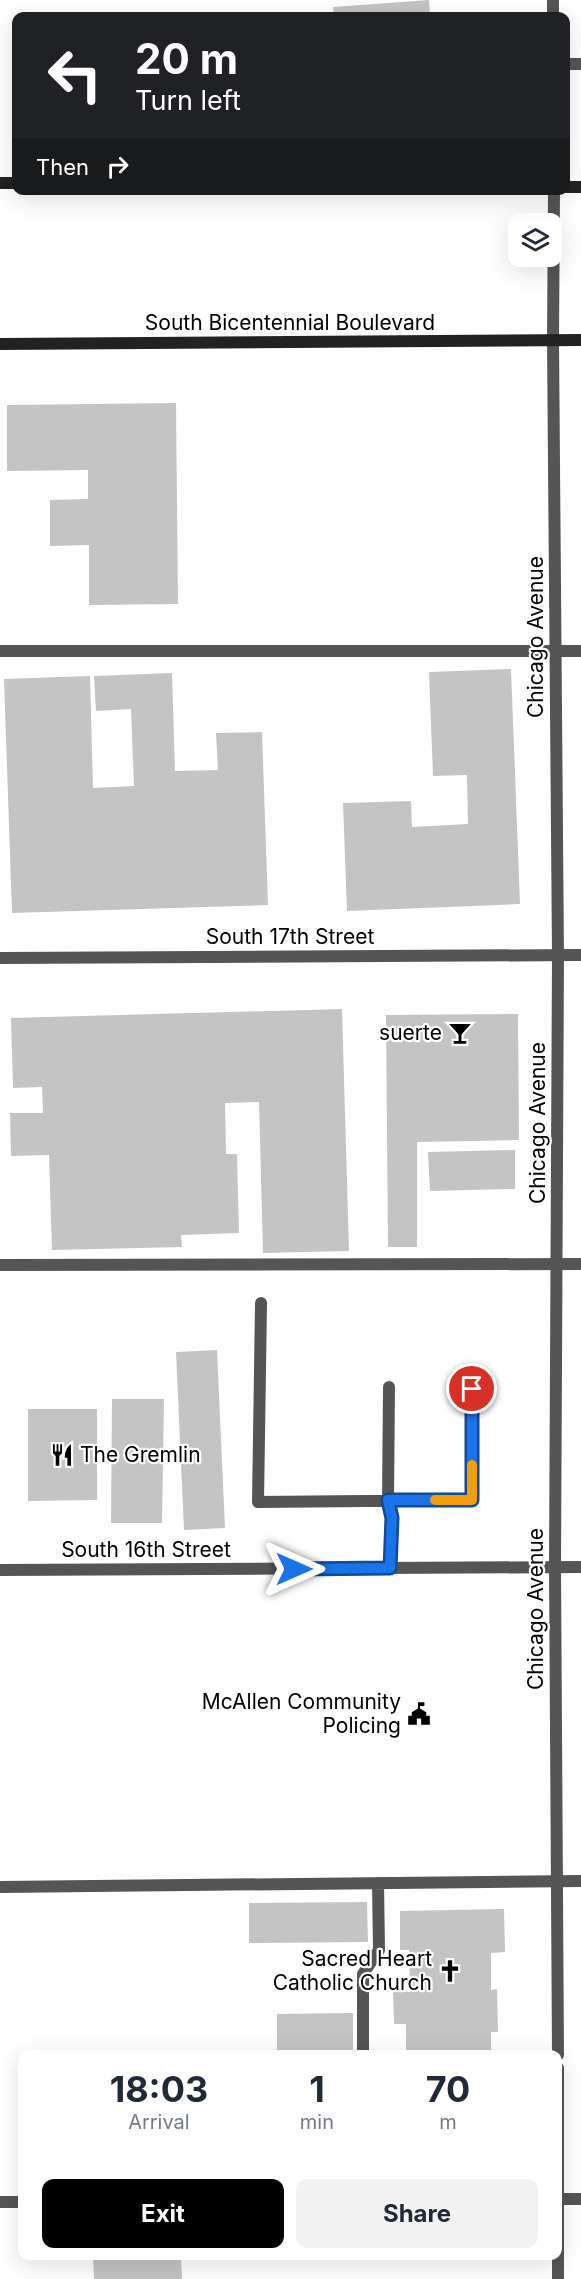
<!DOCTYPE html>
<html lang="en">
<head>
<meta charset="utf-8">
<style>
  :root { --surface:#fff; --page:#f2f2f3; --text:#1f2937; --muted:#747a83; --accent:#000 }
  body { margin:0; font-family:Inter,sans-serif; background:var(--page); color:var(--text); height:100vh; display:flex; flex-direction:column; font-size:22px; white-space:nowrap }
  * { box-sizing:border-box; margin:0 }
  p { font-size:20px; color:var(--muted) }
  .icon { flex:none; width:33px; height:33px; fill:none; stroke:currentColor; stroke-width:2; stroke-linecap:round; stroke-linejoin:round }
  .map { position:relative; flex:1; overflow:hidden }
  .sheet { position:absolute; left:18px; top:2050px; width:544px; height:210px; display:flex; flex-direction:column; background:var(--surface); border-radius:12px; box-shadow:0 6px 24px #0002 }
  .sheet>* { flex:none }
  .banner { position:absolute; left:12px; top:12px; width:558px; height:183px; border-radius:12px; box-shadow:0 6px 24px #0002; background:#202124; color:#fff; overflow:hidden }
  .buttons { position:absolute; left:508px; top:213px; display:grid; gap:12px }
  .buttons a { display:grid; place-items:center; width:54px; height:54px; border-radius:12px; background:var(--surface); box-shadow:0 6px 24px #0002; font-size:30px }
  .pin { position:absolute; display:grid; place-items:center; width:51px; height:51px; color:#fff; margin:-26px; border:3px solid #fff; border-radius:50%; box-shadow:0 2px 6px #0007 }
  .me { position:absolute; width:66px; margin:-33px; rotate:90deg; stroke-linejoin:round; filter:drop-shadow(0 0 4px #0008) }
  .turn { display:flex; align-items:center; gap:21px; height:126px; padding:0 24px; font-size:27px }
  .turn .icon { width:78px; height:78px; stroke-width:2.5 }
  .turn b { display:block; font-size:42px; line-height:51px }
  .then { display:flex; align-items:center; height:57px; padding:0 24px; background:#0003; gap:12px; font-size:22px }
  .eta { display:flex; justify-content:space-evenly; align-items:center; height:102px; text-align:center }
  .eta b { font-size:36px; font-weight:700; line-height:42px }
  .action { display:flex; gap:12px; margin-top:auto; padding:12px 24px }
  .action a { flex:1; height:69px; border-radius:12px; background:var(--accent); color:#fff; font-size:24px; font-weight:700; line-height:69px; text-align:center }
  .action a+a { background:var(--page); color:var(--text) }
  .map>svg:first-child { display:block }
  .building { fill:#c4c4c4 }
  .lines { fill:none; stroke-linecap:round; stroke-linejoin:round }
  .service { stroke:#555; stroke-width:12 }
  .minor { stroke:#555; stroke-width:12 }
  .tertiary { stroke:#555; stroke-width:12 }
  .secondary { stroke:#222; stroke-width:12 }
  .route-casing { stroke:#114b97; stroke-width:15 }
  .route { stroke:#1a73e8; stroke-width:10 }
  .slow { stroke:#f59e0b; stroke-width:10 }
  .labels { text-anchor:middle; stroke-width:4.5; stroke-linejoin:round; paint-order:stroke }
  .street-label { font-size:21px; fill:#000; stroke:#fff }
  .poi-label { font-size:21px; fill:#000; stroke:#fff; text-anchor:end }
</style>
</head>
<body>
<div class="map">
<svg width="581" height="2279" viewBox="0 0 581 2279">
  <rect width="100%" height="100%" fill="#fff"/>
  <path class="building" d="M429 0 430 16H334L333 7Z
    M176 403 178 604 89 605V545L50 546V500L88 499V470L7 471V405Z
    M511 669 520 904 347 911 343 803 411 801 412 827 468 824 467 775 433 776 429 672Z
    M172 673 175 771 218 770 216 733 262 732 268 905 12 913 4 679 90 676 93 788 134 786 131 709 96 711 94 676Z
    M342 1009 349 1251 263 1253 259 1102 225 1103 226 1154H237L239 1233 181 1235 182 1247 52 1250 49 1155 11 1156 10 1113H43L42 1087 13 1088 11 1018Z
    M518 1014 519 1140 417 1142V1247H388L386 1015Z
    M515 1150V1189L430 1191 428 1152Z
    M217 1350 225 1528 184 1530 176 1352Z
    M112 1399H164L162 1523H111Z
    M28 1409H97V1500L28 1501Z
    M367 1902 368 1942 249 1943V1903Z
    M504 1909 505 1952 491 1953V1990L497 1989 498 2032H491V2055H406V2024H394L393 1992H410L409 1950H400V1911Z
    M353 2013V2055H277V2014Z
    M93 2256H181L182 2279H94Z"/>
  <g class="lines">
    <path class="service" d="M566 64H581
      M0 651H581
      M0 1265 581 1264
      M261 1303 258 1502 472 1500V1389
      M389 1387 388 1500 391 1518 390 1568
      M0 1887 581 1881
      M363 2055V1974L379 1950 378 1883"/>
    <path class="minor" d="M553 0V16
      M554 190 553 340 558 956 555 1567 558 2055
      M558 2068V2279"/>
    <path class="tertiary" d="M0 958 581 955
      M0 1570 581 1567
      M558 2199H581
      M0 2202H22"/>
    <path class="secondary" d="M0 183H16
      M566 187H581
      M0 344 581 340"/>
  </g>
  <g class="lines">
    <g class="route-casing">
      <path id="route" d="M294 1569 390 1568 392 1518 388 1500H472V1389"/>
    </g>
    <use href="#route" class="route"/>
    <path class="slow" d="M435 1500H472V1465"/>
  </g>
  <defs>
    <g id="bar-bare" transform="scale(1.8)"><path d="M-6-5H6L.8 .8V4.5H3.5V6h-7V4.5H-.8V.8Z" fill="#000" stroke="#fff" stroke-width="2.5" paint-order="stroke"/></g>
    <g id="restaurant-bare" transform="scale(1.8)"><path d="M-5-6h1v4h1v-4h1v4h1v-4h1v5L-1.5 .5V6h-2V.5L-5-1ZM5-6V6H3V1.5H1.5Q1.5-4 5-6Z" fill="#000" stroke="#fff" stroke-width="2.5" paint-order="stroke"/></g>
    <g id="civic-bare" transform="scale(1.8)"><path d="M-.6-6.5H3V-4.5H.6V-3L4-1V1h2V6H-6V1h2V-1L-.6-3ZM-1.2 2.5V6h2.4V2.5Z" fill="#000" stroke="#fff" stroke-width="2.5" paint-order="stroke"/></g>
    <g id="church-bare" transform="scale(1.8)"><path d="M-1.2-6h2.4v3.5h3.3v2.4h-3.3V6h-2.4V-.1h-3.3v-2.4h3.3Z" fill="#000" stroke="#fff" stroke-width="2.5" paint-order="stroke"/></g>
  </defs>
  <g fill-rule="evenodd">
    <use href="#bar-bare" x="460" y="1033"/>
    <use href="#restaurant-bare" x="62" y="1455"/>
    <use href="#civic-bare" x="419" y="1714"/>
    <use href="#church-bare" x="450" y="1971"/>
  </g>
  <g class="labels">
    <g class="street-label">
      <text x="290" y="330">South Bicentennial Boulevard</text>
      <text transform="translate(536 637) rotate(-90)" y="7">Chicago Avenue</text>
      <text x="290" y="944">South 17th Street</text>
      <text transform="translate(538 1123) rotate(-90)" y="7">Chicago Avenue</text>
      <text x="146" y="1557">South 16th Street</text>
      <text transform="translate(536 1609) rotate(-90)" y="7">Chicago Avenue</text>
    </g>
    <g class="poi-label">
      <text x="442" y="1040">suerte</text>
      <text x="80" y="1462" text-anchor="start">The Gremlin</text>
      <text x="401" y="1709">McAllen Community<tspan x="401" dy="24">Policing</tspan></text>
      <text x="432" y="1966">Sacred Heart<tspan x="432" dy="24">Catholic Church</tspan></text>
    </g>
  </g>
</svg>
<div class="buttons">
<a><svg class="icon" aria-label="layers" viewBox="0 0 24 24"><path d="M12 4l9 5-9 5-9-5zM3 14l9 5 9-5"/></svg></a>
</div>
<div class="pin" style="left:472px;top:1389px;background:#d93025"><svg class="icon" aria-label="arrive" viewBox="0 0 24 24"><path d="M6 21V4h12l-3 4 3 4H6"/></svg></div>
<svg class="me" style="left:294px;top:1569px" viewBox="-20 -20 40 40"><path d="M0-17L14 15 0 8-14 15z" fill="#1a73e8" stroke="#fff" stroke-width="4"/></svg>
<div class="banner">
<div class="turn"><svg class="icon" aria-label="left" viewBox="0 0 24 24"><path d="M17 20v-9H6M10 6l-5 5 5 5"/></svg><div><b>20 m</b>Turn left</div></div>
<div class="then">Then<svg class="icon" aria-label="right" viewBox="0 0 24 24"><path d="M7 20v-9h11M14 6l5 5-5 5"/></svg></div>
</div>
<section class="sheet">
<div class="eta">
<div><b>18:03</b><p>Arrival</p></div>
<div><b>1</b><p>min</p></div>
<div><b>70</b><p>m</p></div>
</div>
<div class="action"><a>Exit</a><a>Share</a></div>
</section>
</div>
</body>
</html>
